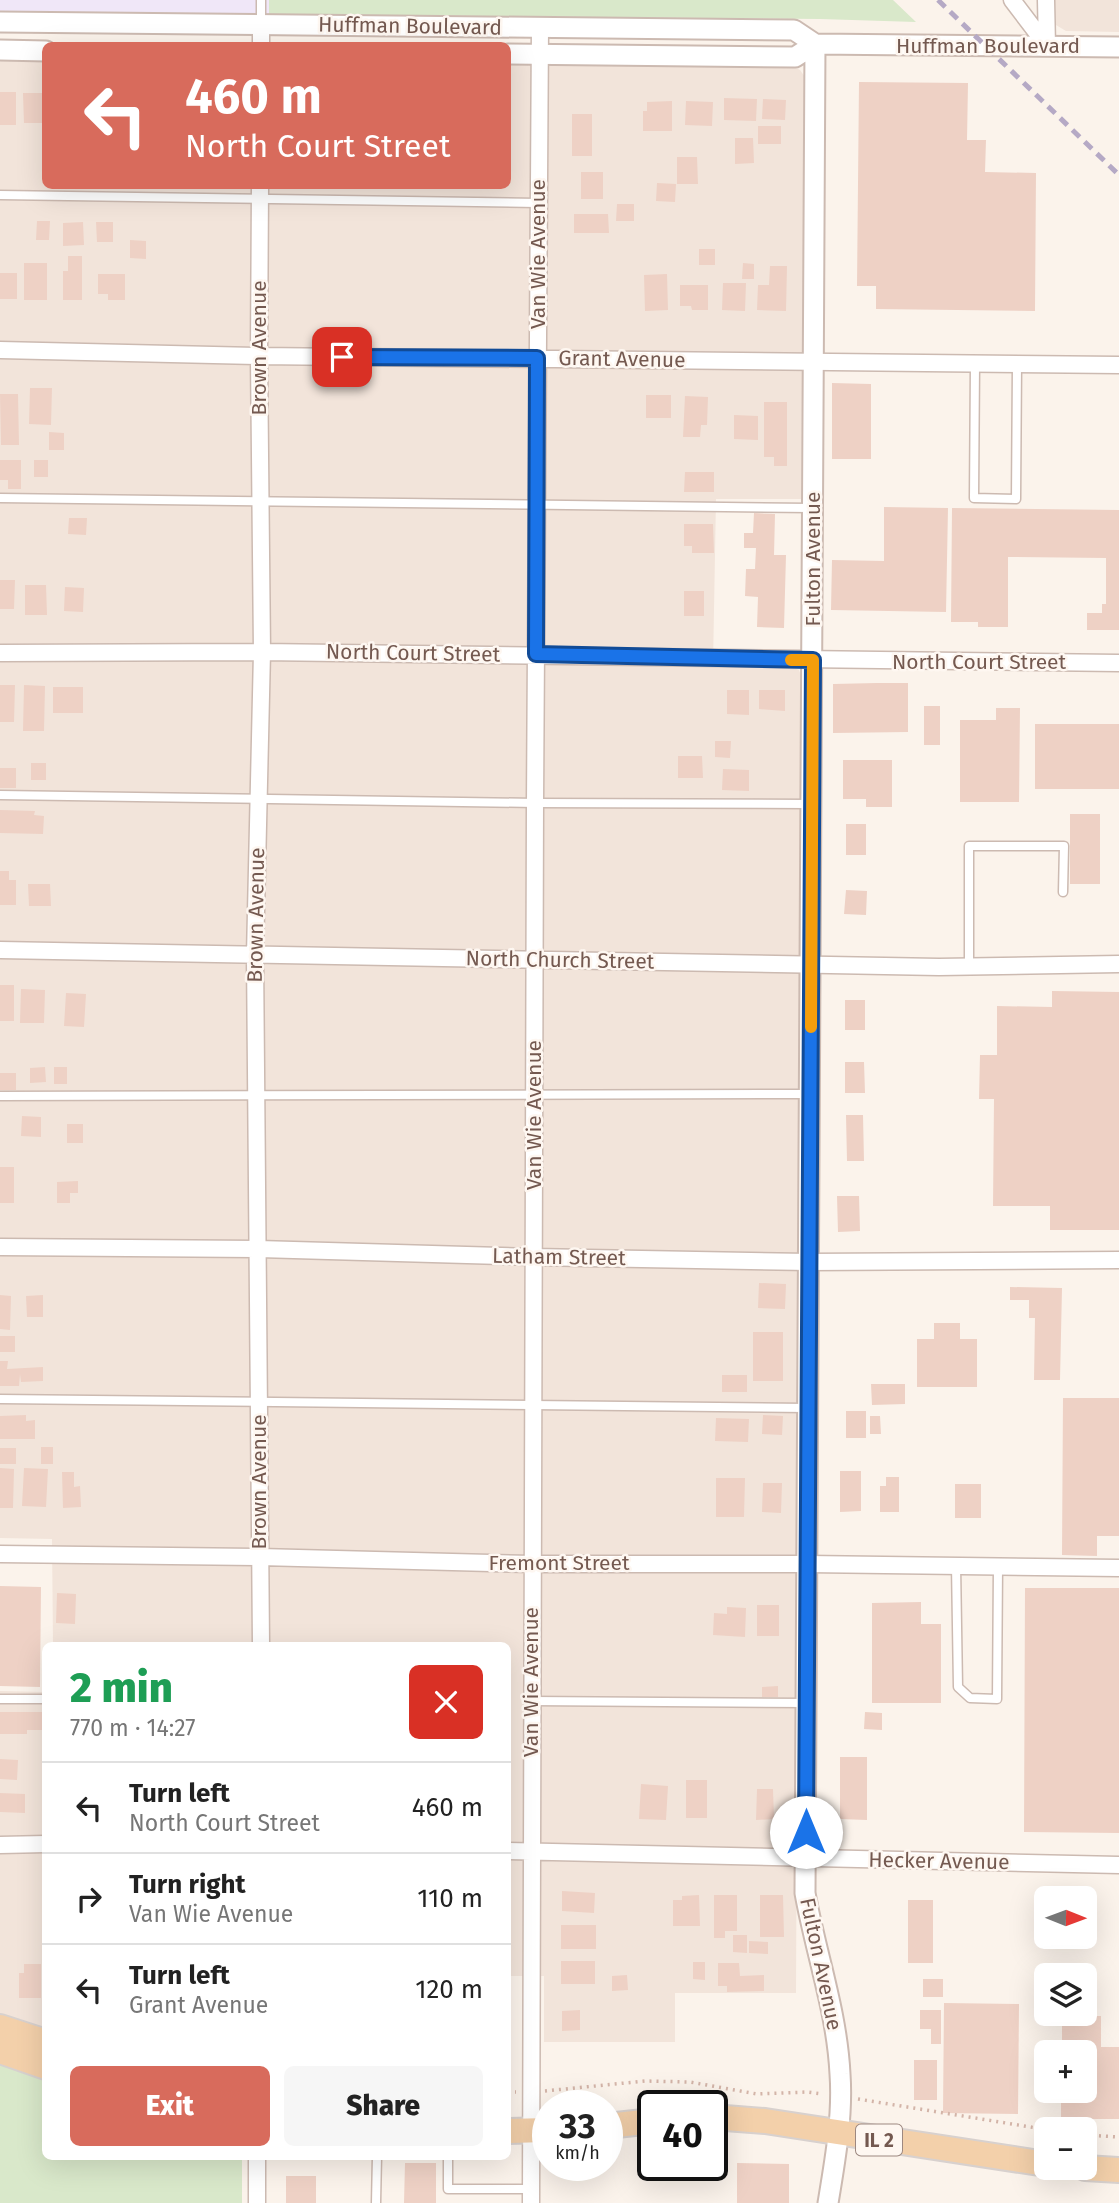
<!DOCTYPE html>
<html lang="en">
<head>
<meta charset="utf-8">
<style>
  :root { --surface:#fff; --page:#f6f6f6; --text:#222; --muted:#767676; --line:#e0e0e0; --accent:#d86b5c }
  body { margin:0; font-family:"Fira Sans",sans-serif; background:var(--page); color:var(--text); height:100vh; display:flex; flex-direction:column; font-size:26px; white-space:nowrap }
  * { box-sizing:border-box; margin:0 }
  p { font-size:23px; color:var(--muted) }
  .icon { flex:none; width:38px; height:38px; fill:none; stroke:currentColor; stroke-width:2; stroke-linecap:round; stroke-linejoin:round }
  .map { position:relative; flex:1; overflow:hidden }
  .drawer { position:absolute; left:42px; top:1642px; width:469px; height:518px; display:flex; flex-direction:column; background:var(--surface); border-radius:10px; box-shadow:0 7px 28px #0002 }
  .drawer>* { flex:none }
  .hud { position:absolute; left:42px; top:42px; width:469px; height:147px; border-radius:10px; box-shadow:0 7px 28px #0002; background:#d86b5c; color:#fff; overflow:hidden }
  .needle { width:46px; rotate:91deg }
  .tools { position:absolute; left:1034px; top:1886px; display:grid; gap:14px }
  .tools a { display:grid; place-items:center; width:63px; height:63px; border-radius:10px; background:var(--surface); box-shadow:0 7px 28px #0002; font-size:35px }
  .speed { position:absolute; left:532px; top:2090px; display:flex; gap:14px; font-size:35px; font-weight:700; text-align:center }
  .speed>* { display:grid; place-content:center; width:91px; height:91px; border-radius:50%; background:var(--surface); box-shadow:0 7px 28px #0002; line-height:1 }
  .speed small { font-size:18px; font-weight:400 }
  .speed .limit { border:4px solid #111; border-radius:10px; background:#fff; color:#111 }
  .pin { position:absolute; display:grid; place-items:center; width:60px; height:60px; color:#fff; margin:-30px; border-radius:14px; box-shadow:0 4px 10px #0006 }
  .me { position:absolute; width:77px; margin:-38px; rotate:0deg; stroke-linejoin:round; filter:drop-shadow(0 0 5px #0008) }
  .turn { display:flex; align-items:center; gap:24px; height:147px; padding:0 28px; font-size:32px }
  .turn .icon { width:91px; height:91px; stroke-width:2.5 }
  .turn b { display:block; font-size:49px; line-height:60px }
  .round { display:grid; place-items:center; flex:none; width:74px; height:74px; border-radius:10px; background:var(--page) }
  .headline { display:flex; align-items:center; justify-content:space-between; height:119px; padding:0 28px }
  h1 { font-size:42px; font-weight:800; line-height:52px; color:#1e9e55 }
  .action { display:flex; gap:14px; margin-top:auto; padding:14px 28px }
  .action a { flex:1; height:80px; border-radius:10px; background:var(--accent); color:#fff; font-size:28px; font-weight:800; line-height:80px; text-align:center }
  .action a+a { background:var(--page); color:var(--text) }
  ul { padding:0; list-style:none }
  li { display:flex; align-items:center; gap:21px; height:91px; padding:0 28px; border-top:2px solid var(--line) }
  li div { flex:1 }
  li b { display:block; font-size:26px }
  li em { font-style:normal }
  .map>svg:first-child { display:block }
  .residential { fill:#f2e4da }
  .education { fill:#f0e7f8 }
  .green { fill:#d9e8ca }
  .building { fill:#eed1c5 }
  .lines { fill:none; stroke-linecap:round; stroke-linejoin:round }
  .service-casing { stroke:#ccbab1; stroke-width:11 }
  .minor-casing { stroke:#ccbab1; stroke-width:19 }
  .tertiary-casing { stroke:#ccbab1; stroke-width:23 }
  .primary-casing { stroke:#d8d1ce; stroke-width:28 }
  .path { stroke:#d3b4a8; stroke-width:3.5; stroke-dasharray:2 5; stroke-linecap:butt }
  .service { stroke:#fff; stroke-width:8 }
  .minor { stroke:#fff; stroke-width:16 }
  .tertiary { stroke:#fff; stroke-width:19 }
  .primary { stroke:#f3d0aa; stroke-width:24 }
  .rail { stroke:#b5a9c5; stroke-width:5; stroke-dasharray:10 7; stroke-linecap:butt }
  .route-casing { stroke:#114b97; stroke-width:18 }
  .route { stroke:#1a73e8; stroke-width:12 }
  .slow { stroke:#f59e0b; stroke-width:12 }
  .labels { text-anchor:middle; stroke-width:5; stroke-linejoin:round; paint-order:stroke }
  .shield { fill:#fef7f1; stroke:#9d8880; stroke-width:2 }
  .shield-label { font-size:19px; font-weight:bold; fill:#745950 }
  .street-label { font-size:21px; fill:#745950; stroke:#fef7f1 }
</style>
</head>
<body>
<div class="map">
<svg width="1119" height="2203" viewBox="0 0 1119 2203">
  <rect width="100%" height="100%" fill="#fbf3eb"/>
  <path class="residential" d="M1052 0H1119V32L1066 31 1056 25 1052 15Z
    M0 58H45L46 186H508V62L792 66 800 70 805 77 801 499H716L713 665H785L799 670 802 678 796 1993H675V2042H544V1976H508V1645H53L52 1539 0 1538Z
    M0 1691 45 1692V2037L0 2025Z"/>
  <path class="education" d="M0 0H269V14H0Z"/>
  <path class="green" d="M269 0H893L916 22 820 19 269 14Z
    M0 2059 45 2075 46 2156H242V2203H0Z"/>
  <path class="building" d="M859 82 968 83 967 140H986L985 172 1036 173 1035 311 876 309V286H857Z
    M0 92H16V125H0Z
    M23 93H46V123H24Z
    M724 98 757 99 756 121 724 120Z
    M763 99 786 100 785 120 762 119Z
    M672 101V131H643V111H647V102Z
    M686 101 713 102 712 126 685 125Z
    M572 114H592V156H572Z
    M758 126H781V144H758Z
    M735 138H753L754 163 735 164Z
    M677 157H697L698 184H677Z
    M581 172H603V199H581Z
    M657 183 676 184 675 202 656 201Z
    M617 204H634V221H616Z
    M574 214H608L609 233H574Z
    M37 221H50L49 240H36Z
    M83 222 84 245 63 246V223Z
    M96 222H113V242H97Z
    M130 240 146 241V259L130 258Z
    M699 249H715V265H699Z
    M68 256H82V300H63V271H68Z
    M24 263H47V300H24Z
    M743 263 754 264V279H742Z
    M770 266H787L786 311 757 310 758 285H769Z
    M0 273H17V299H0Z
    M98 274H125V300H108V294H98Z
    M667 274 668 310 645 311 644 275Z
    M723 283H746L745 311 722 310Z
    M680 285H708V310H692L691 306H680Z
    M832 383 871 384V459H832Z
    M30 388H52L51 425 29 424Z
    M0 394H18L19 445H1Z
    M646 395H671V418H646Z
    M685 396 708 397 707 425H701L700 437H683Z
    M764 402H787V466H774V457H764Z
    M734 415 758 416V440L734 439Z
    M49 432 64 433V450H49Z
    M0 460H21V489H8V480H0Z
    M34 460H48V477H34Z
    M685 472H714V492H684Z
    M884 507 948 508 946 612 831 610 832 560 884 561Z
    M952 508 1119 510V630H1087V613H1102V604H1106V558L1008 557V627H978V622H951Z
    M754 513 775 514 774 555H786L784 628 757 627 758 597 745 596 746 569H755L756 548H744V533H753Z
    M69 518H87L86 535 68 534Z
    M684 524H713L714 553H692V546H684Z
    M0 580H15L14 609H0Z
    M25 585H46L47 615H25Z
    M65 587 84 588 83 612 64 611Z
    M684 591H704V616H684Z
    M877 683H908V732L833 733V684Z
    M0 685H15L14 722H0Z
    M24 685 45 686 44 731H23Z
    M53 687H83V713H53Z
    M727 690H749V715L727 714Z
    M759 690H785V711L759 709Z
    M924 706H940V745H924Z
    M996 708H1020L1019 802H960V720H996Z
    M1035 724H1119V789H1035Z
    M715 741H731L730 758 715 757Z
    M678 756H702L703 778H678Z
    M843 760H892V807H866V799H843Z
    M31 763H46V780H31Z
    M0 768H16V788H0Z
    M723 769 749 770V791L722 790Z
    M0 810 35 811 34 815 44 816 43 834 0 833Z
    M1070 814H1100V884H1070Z
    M846 824H866V855H846Z
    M0 871H9V880H16V905H0Z
    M28 884H50L51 906H29Z
    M846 890 867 891 866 915 844 914Z
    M0 985H14V1021H0Z
    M21 989 45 990 44 1023H20Z
    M1052 991 1119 992V1230H1050V1206H993L994 1099H979L980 1055H997V1006L1052 1007Z
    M66 993 86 994 84 1027 64 1026Z
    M845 1000H865V1030H845Z
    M845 1062H864L865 1093H845Z
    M45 1067 46 1082 30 1083V1068Z
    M54 1067H67V1084H54Z
    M0 1073H16V1090H0Z
    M846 1115H863L864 1161H847Z
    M22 1116 41 1117V1137L21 1136Z
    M67 1124H83V1143H67Z
    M0 1167H14V1203H0Z
    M78 1181V1193H70V1203H57V1182Z
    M837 1196H859L860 1231 838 1232Z
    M759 1283 786 1284 785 1309 758 1308Z
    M1010 1287 1062 1288 1060 1380H1034L1035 1318H1029V1300H1010Z
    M0 1295 11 1296 10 1330 0 1329Z
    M43 1295V1317H27L26 1296Z
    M934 1323H960V1339H977V1387H917V1339H934Z
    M753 1332H783V1381H753Z
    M0 1336H15V1352H0Z
    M0 1361H8L7 1369 43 1367V1381L21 1382 20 1374 19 1386H0Z
    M722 1375H747V1392H722Z
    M871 1384H905V1404L872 1405Z
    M1063 1398H1119V1536H1097V1556L1062 1555Z
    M846 1411H866V1438H846Z
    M26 1415V1421L35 1420V1439H0V1416Z
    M763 1415 783 1416 782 1435 762 1434Z
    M870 1416H880L881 1434H870Z
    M716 1418 749 1419 748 1442 715 1441Z
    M41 1447H53V1464H41Z
    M0 1448H16V1464H0Z
    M0 1468 14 1469 13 1508H0Z
    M24 1468 48 1469 46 1507 22 1506Z
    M840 1471H861V1511L840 1512Z
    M62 1472H74V1487L80 1486 81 1507 63 1508Z
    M886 1477H899V1512H880V1486H886Z
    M716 1478H745L744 1517H716Z
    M763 1483H782L781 1513 762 1512Z
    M955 1484H981V1518H955Z
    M0 1586 41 1587 40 1687 0 1686Z
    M1025 1588H1119V1833L1024 1832Z
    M57 1593 76 1594 75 1624 56 1623Z
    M921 1602V1624H941V1703H872V1603Z
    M757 1605H779V1636H757Z
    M727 1607 746 1608 745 1637 713 1635 714 1613 727 1614Z
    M778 1686V1697H762V1687Z
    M0 1712H44V1730H27V1734H0Z
    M865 1712 882 1713V1730L864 1729Z
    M840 1757H867V1820L840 1819Z
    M0 1759 18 1760 17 1780 0 1779Z
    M686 1780H707V1818H686Z
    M641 1784 668 1786 666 1820 639 1819Z
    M757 1789H773L774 1819 756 1820Z
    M0 1793 25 1794V1813L0 1812Z
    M562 1891 595 1893 594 1913 562 1911Z
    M699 1895 700 1926H673V1900H682V1896Z
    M714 1895H737V1931H725V1938H714Z
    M760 1895H783L784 1937H760Z
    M908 1900H933V1963H908Z
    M1039 1907 1046 1908V1938H1038Z
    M561 1925H596V1949H561Z
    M733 1935H747V1953L733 1952Z
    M749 1941 768 1942V1954L749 1953Z
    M561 1961H595V1984H561Z
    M693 1962H705V1980L693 1979Z
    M718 1963H739L740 1976 764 1975V1991L727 1992V1986H718Z
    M24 1964H41V1998H19V1973H24Z
    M627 1975 628 1990 612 1991V1976Z
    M923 1979H943V1997H923Z
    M944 2003 1019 2004 1018 2114 943 2113Z
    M580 2010V2030L562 2031V2011Z
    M920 2010H941V2044H931V2029H920Z
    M1062 2016H1101V2047H1119V2119H1061V2091H1085V2053H1062Z
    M914 2060H937V2100H914Z
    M405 2163H436V2203H404Z
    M737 2163 789 2164V2203H737Z
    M286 2176H316V2203H286Z"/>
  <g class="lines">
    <g class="service-casing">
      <path id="service" d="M261 25V0
        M0 195 538 203
        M975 363 974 498 1016 499 1017 364
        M0 498 811 508
        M0 795 535 803 809 804
        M969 966V846H1064L1063 892
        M0 1096 807 1094
        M0 1399 806 1408
        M956 1565 958 1687 970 1698 997 1699 998 1566
        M0 1699H46
        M531 1701 807 1703
        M448 2156V2189H531
        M376 2203 377 2156"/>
    </g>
    <g class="minor-casing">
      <path id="minor" d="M1012 0 1047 46
        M1046 0 1047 46
        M261 46V25
        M260 186 259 356 262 652 255 955 261 1645
        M0 350 259 356 1119 365
        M0 653 262 652 1119 663
        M0 950 939 967 1119 964
        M0 1247 259 1249 533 1257 809 1262 1119 1260
        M0 1554 260 1557 532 1564H808L1119 1568
        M0 1845 46 1844
        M508 1851 1119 1865
        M257 2156V2203
        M531 2203 535 803 540 27"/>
    </g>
    <g class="tertiary-casing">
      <path id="tertiary" d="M0 22 794 30 815 44
        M815 44 805 1893C816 1954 837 2012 840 2074 843 2116 835 2161 828 2203
        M0 50 46 51
        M508 54 795 57 815 44 1119 47"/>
    </g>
    <g class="primary-casing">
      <path id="primary" d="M0 2027 46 2042
        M0 2051 46 2067
        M712 2117 765 2121 1046 2164
        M607 2126 653 2121
        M508 2131 548 2130
        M1085 2168 1119 2170"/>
    </g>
    <path class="path" d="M545 2091 645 2081 690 2082 757 2094 807 2092 822 2094
      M508 2092H516
      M858 2099 1049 2130
      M1085 2135 1119 2137"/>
    <use href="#service" class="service"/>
    <use href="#minor" class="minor"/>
    <use href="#tertiary" class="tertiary"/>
    <use href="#primary" class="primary"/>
    <path class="rail" d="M938 0 1119 175"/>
  </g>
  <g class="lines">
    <g class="route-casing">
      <path id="route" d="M342 357 537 358 536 654 813 660 806 1832"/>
    </g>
    <use href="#route" class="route"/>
    <path class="slow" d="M791 660H813L811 1027"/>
  </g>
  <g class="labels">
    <rect class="shield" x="856" y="2124.5" width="46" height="31" rx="5"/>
    <g class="shield-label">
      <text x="879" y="2147">IL 2</text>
    </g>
    <g class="street-label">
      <text transform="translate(410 26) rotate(1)" y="7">Huffman Boulevard</text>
      <text x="988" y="53">Huffman Boulevard</text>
      <text transform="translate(538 254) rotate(-90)" y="7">Van Wie Avenue</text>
      <text transform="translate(259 348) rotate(-90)" y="7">Brown Avenue</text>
      <text transform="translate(622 359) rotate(1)" y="7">Grant Avenue</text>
      <text transform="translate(813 559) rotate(-90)" y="7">Fulton Avenue</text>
      <text transform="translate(413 653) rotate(1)" y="7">North Court Street</text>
      <text x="979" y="669">North Court Street</text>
      <text transform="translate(256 915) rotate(-89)" y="7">Brown Avenue</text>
      <text transform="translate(560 960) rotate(1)" y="7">North Church Street</text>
      <text transform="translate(534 1115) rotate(-90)" y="7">Van Wie Avenue</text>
      <text transform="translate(559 1257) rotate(1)" y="7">Latham Street</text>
      <text transform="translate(259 1482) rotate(-90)" y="7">Brown Avenue</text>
      <text x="559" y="1570">Fremont Street</text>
      <text transform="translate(531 1682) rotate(-90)" y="7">Van Wie Avenue</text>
      <text transform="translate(939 1861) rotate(1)" y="7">Hecker Avenue</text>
      <text transform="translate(821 1964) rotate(78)" y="7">Fulton Avenue</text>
    </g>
  </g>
</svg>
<div class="tools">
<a><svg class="needle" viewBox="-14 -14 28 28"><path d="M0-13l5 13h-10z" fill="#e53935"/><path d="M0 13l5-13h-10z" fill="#767676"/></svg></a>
<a><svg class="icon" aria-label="layers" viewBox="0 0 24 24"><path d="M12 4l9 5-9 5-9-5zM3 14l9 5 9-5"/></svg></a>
<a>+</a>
<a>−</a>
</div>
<div class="speed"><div>33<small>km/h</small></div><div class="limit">40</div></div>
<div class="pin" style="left:342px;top:357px;background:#d93025"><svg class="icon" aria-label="arrive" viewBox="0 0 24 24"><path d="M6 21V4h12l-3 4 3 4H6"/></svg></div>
<svg class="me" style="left:806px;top:1832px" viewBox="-20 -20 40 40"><circle r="19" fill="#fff"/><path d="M0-13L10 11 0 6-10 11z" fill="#1a73e8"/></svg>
<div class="hud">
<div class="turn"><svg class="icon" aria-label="left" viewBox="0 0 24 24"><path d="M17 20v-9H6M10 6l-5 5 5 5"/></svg><div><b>460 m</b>North Court Street</div></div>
</div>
<section class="drawer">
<div class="headline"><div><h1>2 min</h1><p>770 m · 14:27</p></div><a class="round" style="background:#d93025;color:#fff"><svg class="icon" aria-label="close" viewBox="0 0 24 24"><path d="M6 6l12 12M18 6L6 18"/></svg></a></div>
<ul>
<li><svg class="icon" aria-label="left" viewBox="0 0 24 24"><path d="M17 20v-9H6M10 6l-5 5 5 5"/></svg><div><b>Turn left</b><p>North Court Street</p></div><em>460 m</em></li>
<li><svg class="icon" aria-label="right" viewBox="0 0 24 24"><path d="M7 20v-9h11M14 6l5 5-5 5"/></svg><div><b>Turn right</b><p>Van Wie Avenue</p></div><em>110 m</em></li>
<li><svg class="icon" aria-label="left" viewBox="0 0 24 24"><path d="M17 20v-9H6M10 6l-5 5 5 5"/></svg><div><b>Turn left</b><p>Grant Avenue</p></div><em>120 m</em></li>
</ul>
<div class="action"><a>Exit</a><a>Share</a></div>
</section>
</div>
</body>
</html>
